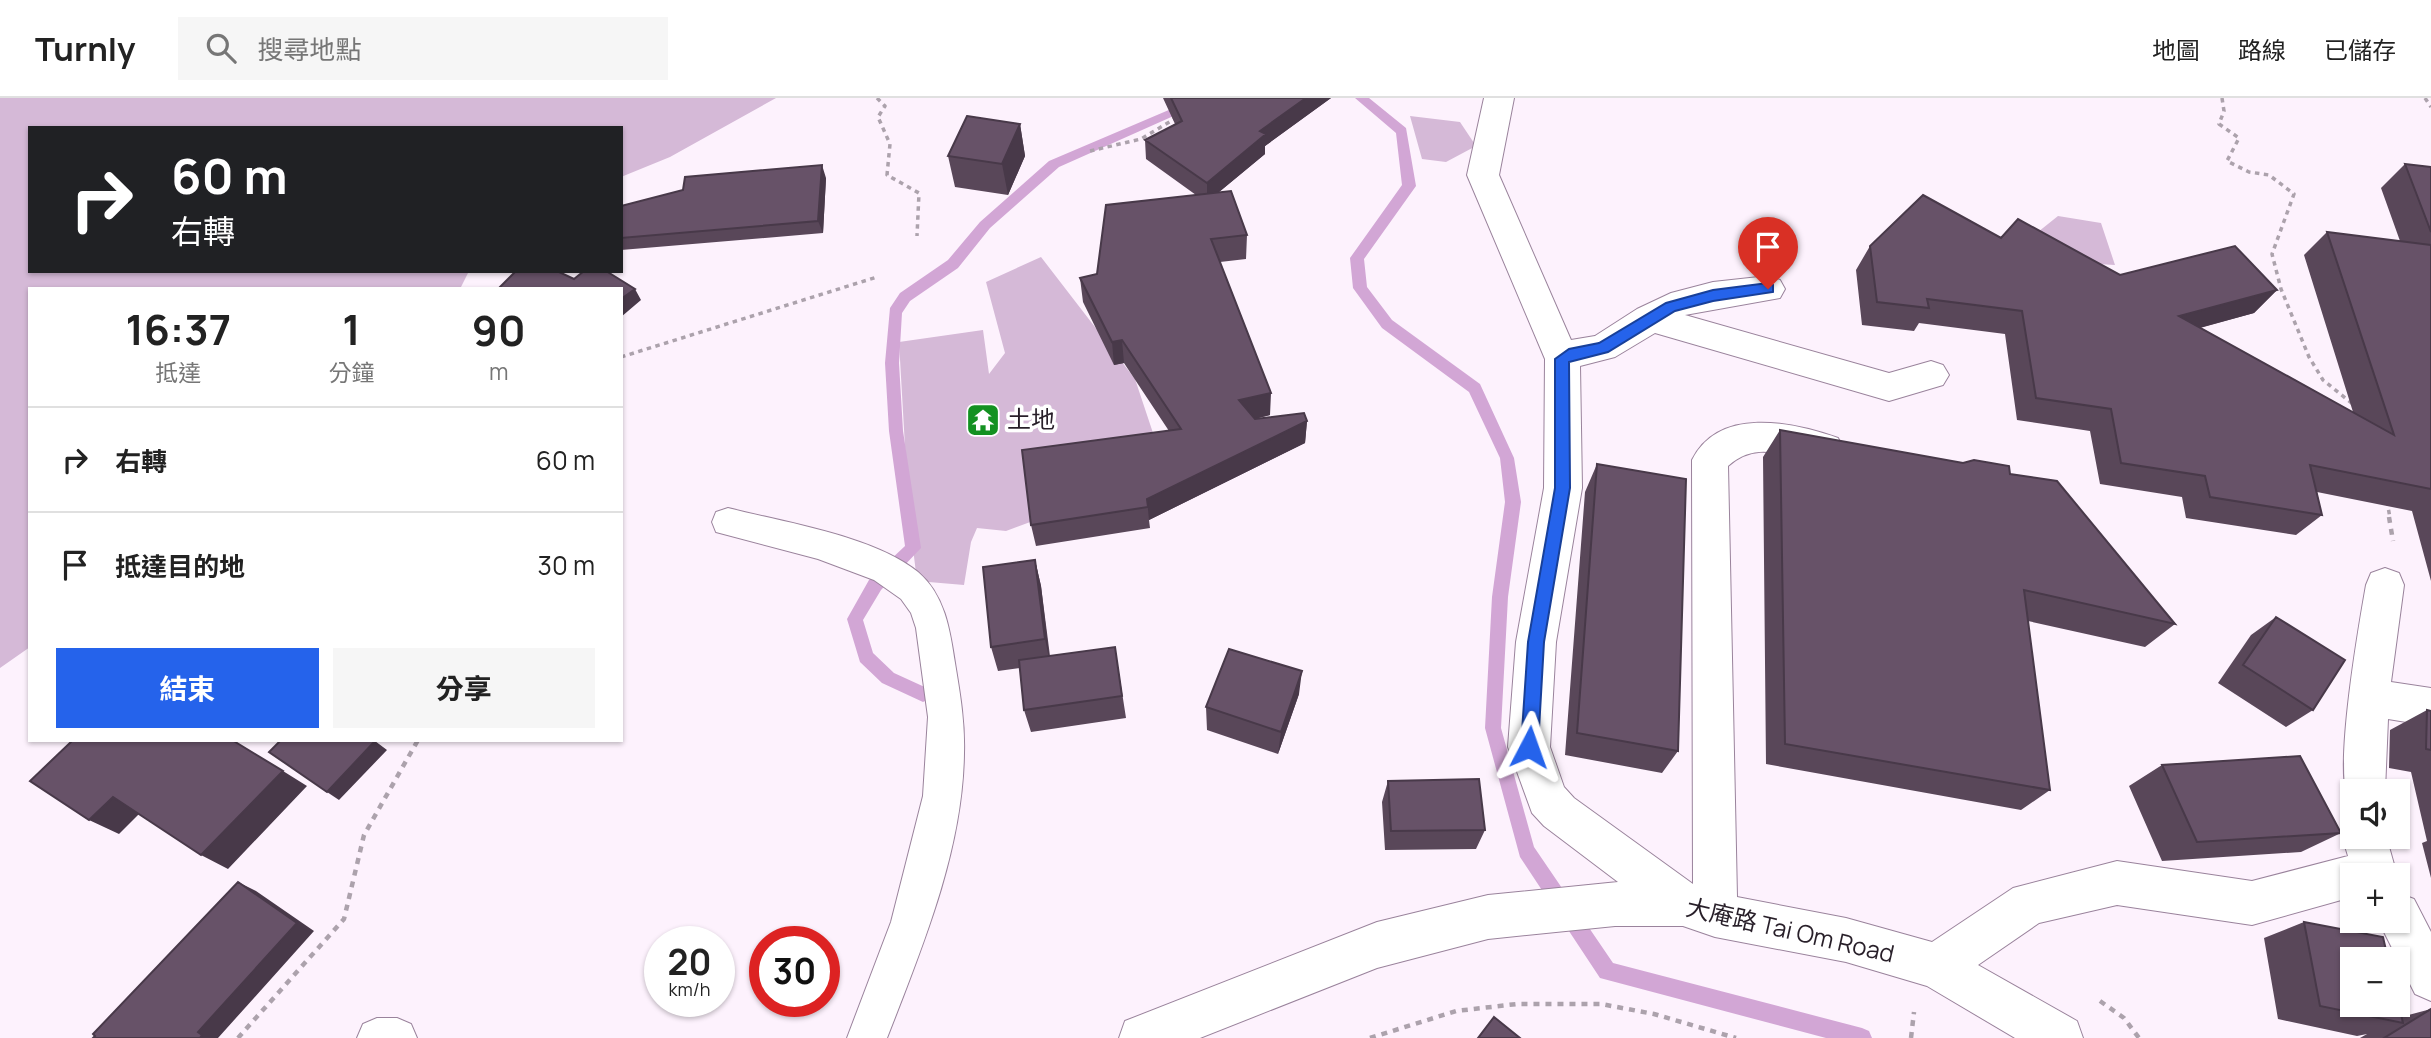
<!DOCTYPE html>
<html lang="zh-TW">
<head>
<meta charset="utf-8">
<style>
  :root { --surface:#fff; --page:#f6f6f6; --text:#222; --muted:#767676; --line:#e0e0e0; --accent:#2563eb }
  body { margin:0; font-family:Manrope,"Noto Sans TC",sans-serif; background:var(--page); color:var(--text); height:100vh; display:flex; flex-direction:column; font-size:26px; white-space:nowrap }
  * { box-sizing:border-box; margin:0 }
  p { font-size:23px; color:var(--muted) }
  .icon { flex:none; width:38px; height:38px; fill:none; stroke:currentColor; stroke-width:2; stroke-linecap:round; stroke-linejoin:round }
  .map { position:relative; flex:1; overflow:hidden }
  .details { position:absolute; left:28px; top:189px; width:595px; height:455px; display:flex; flex-direction:column; background:var(--surface); border-radius:0px; box-shadow:0 2px 5px #0004 }
  .details>* { flex:none }
  .guide { position:absolute; left:28px; top:28px; width:595px; height:147px; border-radius:0px; box-shadow:0 2px 5px #0004; background:#202124; color:#fff; overflow:hidden }
  .buttons { position:absolute; left:2340px; top:681px; display:grid; gap:14px }
  .buttons a { display:grid; place-items:center; width:70px; height:70px; border-radius:0px; background:var(--surface); box-shadow:0 2px 5px #0004; font-size:35px }
  .speed { position:absolute; left:644px; top:828px; display:flex; gap:14px; font-size:35px; font-weight:700; text-align:center }
  .speed>* { display:grid; place-content:center; width:91px; height:91px; border-radius:50%; background:var(--surface); box-shadow:0 2px 5px #0004; line-height:1 }
  .speed small { font-size:18px; font-weight:400 }
  .speed .limit { border:10px solid #d22; background:#fff; color:#111 }
  .pin { position:absolute; display:grid; place-items:center; width:60px; height:60px; color:#fff; margin:-72px -30px; border-radius:50% 50% 50% 0; rotate:-45deg; box-shadow:0 0 7px #0007 }
  .pin .icon { rotate:45deg }
  .me { position:absolute; width:77px; margin:-38px; rotate:4deg; stroke-linejoin:round; filter:drop-shadow(0 0 5px #0008) }
  .turn { display:flex; align-items:center; gap:24px; height:147px; padding:0 28px; font-size:32px }
  .turn .icon { width:91px; height:91px; stroke-width:2.5 }
  .turn b { display:block; font-size:49px; line-height:60px }
  .eta { display:flex; justify-content:space-evenly; align-items:center; height:119px; text-align:center }
  .eta b { font-size:42px; font-weight:700; line-height:49px }
  .primary-button { display:flex; gap:14px; margin-top:auto; padding:14px 28px }
  .primary-button a { flex:1; height:80px; border-radius:0px; background:var(--accent); color:#fff; font-size:28px; font-weight:700; line-height:80px; text-align:center }
  .primary-button a+a { background:var(--page); color:var(--text) }
  ul { padding:0; list-style:none }
  li { display:flex; align-items:center; gap:21px; height:105px; padding:0 28px; border-top:2px solid var(--line) }
  li div { flex:1 }
  li b { display:block; font-size:26px }
  li em { font-style:normal }
  header { display:flex; align-items:center; gap:42px; box-sizing:border-box; height:98px; padding:0 35px; background:var(--surface); border-bottom:2px solid var(--line) }
  header strong { font-size:33px }
  nav { display:flex; gap:38px; margin-inline-start:auto; font-size:24px }
  .search { width:490px; height:63px; background:var(--page); display:flex; align-items:center; gap:18px; box-sizing:border-box; padding:0 24px; border-radius:0px; color:var(--muted); font-size:26px }
  .map>svg:first-child { display:block }
  .green { fill:#d5b9d7 }
  .lines { fill:none; stroke-linecap:round; stroke-linejoin:round }
  .stream { fill:#d2a6d5; fill-rule:evenodd }
  .service-casing { stroke:#9a839c; stroke-width:2 }
  .minor-casing { stroke:#9a839c; stroke-width:2 }
  .path-far1 { stroke:#aca2ac; stroke-width:3.5; stroke-dasharray:4.5 4.5; stroke-linecap:butt }
  .path { stroke:#aca2ac; stroke-width:4.5; stroke-dasharray:6 6; stroke-linecap:butt }
  .service { fill:#fff; fill-rule:evenodd }
  .minor { fill:#fff; fill-rule:evenodd }
  .wall { fill:#594759 }
  .shaded-wall { fill:#483949 }
  .building { fill:#675268; stroke:#483949; stroke-width:2 }
  .route { fill:#2563eb; stroke:#184099; stroke-width:2 }
  .labels { text-anchor:middle; stroke-width:7; stroke-linejoin:round; paint-order:stroke }
  .poi-label { font-size:24px; fill:#281f29; stroke:#fff; text-anchor:start }
  .street-label { font-size:24px; fill:#281f29; stroke:#fff }
</style>
</head>
<body>
<header>
<strong>Turnly</strong>
<div class="search"><svg class="icon" aria-label="search" viewBox="0 0 24 24"><circle cx="10" cy="10" r="6"/><path d="M15 15l6 6"/></svg>搜尋地點</div>
<nav><a>地圖</a><a>路線</a><a>已儲存</a></nav>
</header>
<div class="map">
<svg width="2431" height="940" viewBox="0 0 2431 940">
  <rect width="100%" height="100%" fill="#fdf2fd"/>
  <path class="green" d="M0 0H776L670 59 621 79V30H30V173H469L460 191H30V549L0 570Z
    M1410 18 1460 24 1476 48 1446 64 1422 61Z
    M2058 118 2101 125 2115 167 2064 164 2033 138Z
    M1041 159 1135 281 1166 374 1006 433 977 430 971 444 964 487 917 483 909 418 899 244 983 232 989 276 1005 255 986 184Z"/>
  <g class="lines">
    <path class="stream" d="M1197 0H1214L1059 69 990 130 958 170 910 203 902 215 899 265 903 333 921 450 881 492 863 522 873 555 894 575 929 591 931 596 929 601 923 604 882 585 860 564 847 521 869 482 905 448 889 333 885 265 890 210 900 195 948 162 980 124 1049 63Z
      M1355 0H1369L1406 30 1416 88 1364 161 1367 189 1392 222 1480 286 1514 360 1521 404 1508 499 1501 630 1534 749 1613 865 1862 930 1869 933 1872 940H1826L1600 880 1520 759 1485 630 1492 499 1505 404 1500 360 1469 294 1382 230 1353 190 1350 160 1402 87 1396 35Z"/>
    <g class="service-casing">
      <path id="service" d="M728 410C783 424 874 438 918 474 945 497 950 532 955 565 960 595 965 624 964 655 963 752 922 850 887 940H847L891 824 923 698 928 619 916 530 911 515 901 501 874 482 818 461 716 434 712 424 716 414Z
        M377 920H397L411 926 417 940H357L363 926Z"/>
    </g>
    <g class="minor-casing">
      <path id="minor" d="M1484 0H1514L1499 77 1571 242 1595 238 1637 211 1671 195 1713 184 1768 178 1780 182 1785 191 1780 200 1685 217 1889 275 1931 263 1943 267 1949 277 1943 287 1889 303 1655 235 1615 259 1580 268 1582 390 1556 544 1550 649 1564 689 1574 700 1693 786 1692 362C1719 308 1792 324 1838 340L1843 350 1838 360C1800 373 1766 334 1728 368L1737 799 1846 820 1932 844 2013 790 2117 763 2252 783 2348 758 2342 738 2352 722V738H2386L2397 777H2352V799L2252 827 2117 807 2039 825 1978 867 2077 923 2083 940H2015L1927 888 1846 864 1715 839 1683 828H1615L1488 841 1377 870 1200 940H1119L1125 923 1377 824 1488 797 1618 784 1544 728 1532 715 1508 649 1516 544 1544 390 1545 261 1467 77Z
        M2385 470 2399 475 2404 487 2391 584 2431 590V628L2388 621 2385 693H2352V708C2330 690 2360 521 2366 487L2371 475Z
        M2398 795 2414 801 2431 834V903L2415 896 2378 822H2398Z"/>
    </g>
    <path class="path-far1" d="M877 0 885 8 878 19 890 46 887 77 919 95 917 138
      M2222 0 2224 13 2219 26 2239 40 2227 63 2249 74 2269 77 2294 96 2272 156 2281 191 2309 259 2323 282 2354 307
      M2425 0 2431 9
      M1090 53 1141 41 1176 20
      M621 259 877 179
      M2387 403 2390 420"/>
    <path class="path" d="M2389 419 2393 443
      M2100 903 2124 920 2139 940
      M238 940 344 821 364 737 418 642
      M1370 940 1456 913 1517 906H1601L1654 916 1736 940
      M1911 940 1914 914"/>
    <use href="#service" class="service"/>
    <use href="#minor" class="minor"/>
  </g>
  <path class="wall" d="M1163 0H1331L1265 48V56L1219 94 1247 137 1246 161 1220 164 1270 317 1255 321 1307 323 1305 345 1149 422 1150 430 1036 448 1031 427 1169 333 1124 265 1114 267 1083 204 1080 180 1097 176 1196 97 1146 61 1145 42 1175 26Z
    M1020 26 1025 58 1008 97 955 89 948 58Z
    M2405 66 2431 69V483L2412 413 2317 394 2322 417 2296 437 2186 420 2182 399 2100 386 2090 333 2017 322 2005 236 1919 225 1914 233 1862 227 1856 172 1870 148 2001 140 2120 177 2277 192 2254 215 2200 230 2353 314 2304 157 2327 134 2400 143 2381 90Z
    M826 80 823 135 621 152V108Z
    M1780 332 2010 376 2175 526 2145 549 2028 523 2050 692 2021 712 1766 666 1763 359Z
    M1597 366 1678 653 1662 675 1565 657 1585 394Z
    M1035 462 1041 488 1050 558 1115 549 1126 620 1031 634 1024 612 1020 570 998 573 991 549Z
    M2276 519 2313 612 2286 629 2218 585 2251 537Z
    M1299 596 1278 656 1207 632 1206 609Z
    M2427 612 2431 613V780L2422 745 2427 743 2411 674 2389 670 2390 632Z
    M2231 664 2341 735 2301 754 2162 763 2129 688 2162 667Z
    M1388 683 1485 732 1476 751 1385 752 1382 704Z
    M2304 824 2401 919 2431 911V940H2360L2367 936 2357 938 2278 921 2264 840Z"/>
  <path class="shaded-wall" d="M1306 0H1331L1265 48V56L1207 104V85L1260 33Z
    M1020 26 1025 58 1008 97 1002 66Z
    M822 67 826 80 823 135 818 123Z
    M635 191 641 202 621 219V201Z
    M2277 192 2254 215 2158 241 2179 218Z
    M1122 242 1124 265 1114 267 1112 244Z
    M1271 295 1270 317 1238 325 1239 302Z
    M1307 323 1305 345 1149 422 1147 401Z
    M1035 462 1041 488 1050 565 1045 541Z
    M1302 573 1299 596 1278 656 1281 634Z
    M375 643 387 652 339 702 327 694Z
    M283 673 307 688 228 771 201 757Z
    M113 699 141 714 119 736 89 722Z
    M238 784 256 793 314 833 218 940H200L198 934Z"/>
  <path class="building" d="M1171 0H1306L1260 33 1266 36 1207 85 1145 42 1182 23Z
    M967 18 1020 26 1002 66 948 58Z
    M2405 66 2431 69V134Z
    M822 67 818 123 621 140V108L683 92 685 79Z
    M1231 93 1247 137 1211 141 1271 295 1239 302 1255 321 1304 315 1307 323 1147 401 1148 409 1031 427 1022 352 1181 331 1122 242 1112 244 1080 180 1097 176 1106 107Z
    M1923 97 2001 140 2018 121 2120 177 2235 148 2277 192 2179 218 2394 337 2327 134 2431 147V391L2310 367 2322 417 2210 399 2205 378 2121 365 2111 311 2036 300 2022 213 1927 201 1929 210 1877 204 1870 148Z
    M516 173H557L574 181 584 173H606L635 191 621 201V191H498Z
    M1780 332 1963 365 1974 362 2009 368 2010 376 2057 383 2175 526 2024 492 2050 692 1785 646Z
    M1597 366 1686 381 1678 653 1577 635Z
    M1035 462 1045 541 991 549 983 469Z
    M2276 519 2345 562 2313 612 2243 567Z
    M1115 549 1122 598 1024 612 1019 562Z
    M1229 551 1302 573 1281 634 1206 609Z
    M2427 612 2431 613V652L2426 651Z
    M73 642H232L283 673 201 757 113 699 89 722 30 683Z
    M281 642H374L375 643 327 694 269 654Z
    M2300 658 2341 735 2197 744 2162 667Z
    M1479 681 1485 732 1391 733 1388 683Z
    M238 784 297 825 198 934 202 937 200 940H93L95 938 93 936Z
    M2304 824 2383 839 2388 861H2352V906H2398V903L2403 925 2320 908Z
    M2431 911V940H2384Z
    M1494 919 1520 940H1478Z"/>
  <path class="route" d="M1768 185 1773 187V194L1713 203 1675 213 1608 254 1569 264 1570 390 1544 544 1538 649 1529 657 1523 655 1521 649 1528 544 1555 390V261L1569 251 1599 245 1666 205 1713 192Z"/>
  <defs>
    <g id="temple-square" transform="scale(1.75)"><rect x="-9" y="-9" width="18" height="18" rx="4" fill="#139121" stroke="#fff"/><path d="M0-6L5-2H3V0L6.5 2.5H4V6H1.5V3h-3V6H-4V2.5H-6.5L-3 0V-2H-5Z" fill="#fff"/></g>
  </defs>
  <g fill-rule="evenodd">
    <use href="#temple-square" x="983" y="322"/>
  </g>
  <g class="labels">
    <g class="poi-label">
      <text x="1007" y="330">土地</text>
    </g>
    <g class="street-label">
      <text transform="translate(1790 833) rotate(13)" y="8">大庵路 Tai Om Road</text>
    </g>
  </g>
</svg>
<div class="buttons">
<a><svg class="icon" aria-label="sound" viewBox="0 0 24 24"><path d="M4 9h4l5-4v14l-5-4H4zM17 9q2 3 0 6"/></svg></a>
<a>+</a>
<a>−</a>
</div>
<div class="speed"><div>20<small>km/h</small></div><div class="limit">30</div></div>
<div class="pin" style="left:1768px;top:191px;background:#d93025"><svg class="icon" aria-label="arrive" viewBox="0 0 24 24"><path d="M6 21V4h12l-3 4 3 4H6"/></svg></div>
<svg class="me" style="left:1529px;top:649px" viewBox="-20 -20 40 40"><path d="M0-17L14 15 0 8-14 15z" fill="#2563eb" stroke="#fff" stroke-width="4"/></svg>
<div class="guide">
<div class="turn"><svg class="icon" aria-label="right" viewBox="0 0 24 24"><path d="M7 20v-9h11M14 6l5 5-5 5"/></svg><div><b>60 m</b>右轉</div></div>
</div>
<section class="details">
<div class="eta">
<div><b>16:37</b><p>抵達</p></div>
<div><b>1</b><p>分鐘</p></div>
<div><b>90</b><p>m</p></div>
</div>
<ul>
<li><svg class="icon" aria-label="right" viewBox="0 0 24 24"><path d="M7 20v-9h11M14 6l5 5-5 5"/></svg><div><b>右轉</b></div><em>60 m</em></li>
<li><svg class="icon" aria-label="arrive" viewBox="0 0 24 24"><path d="M6 21V4h12l-3 4 3 4H6"/></svg><div><b>抵達目的地</b></div><em>30 m</em></li>
</ul>
<div class="primary-button"><a>結束</a><a>分享</a></div>
</section>
</div>
</body>
</html>
